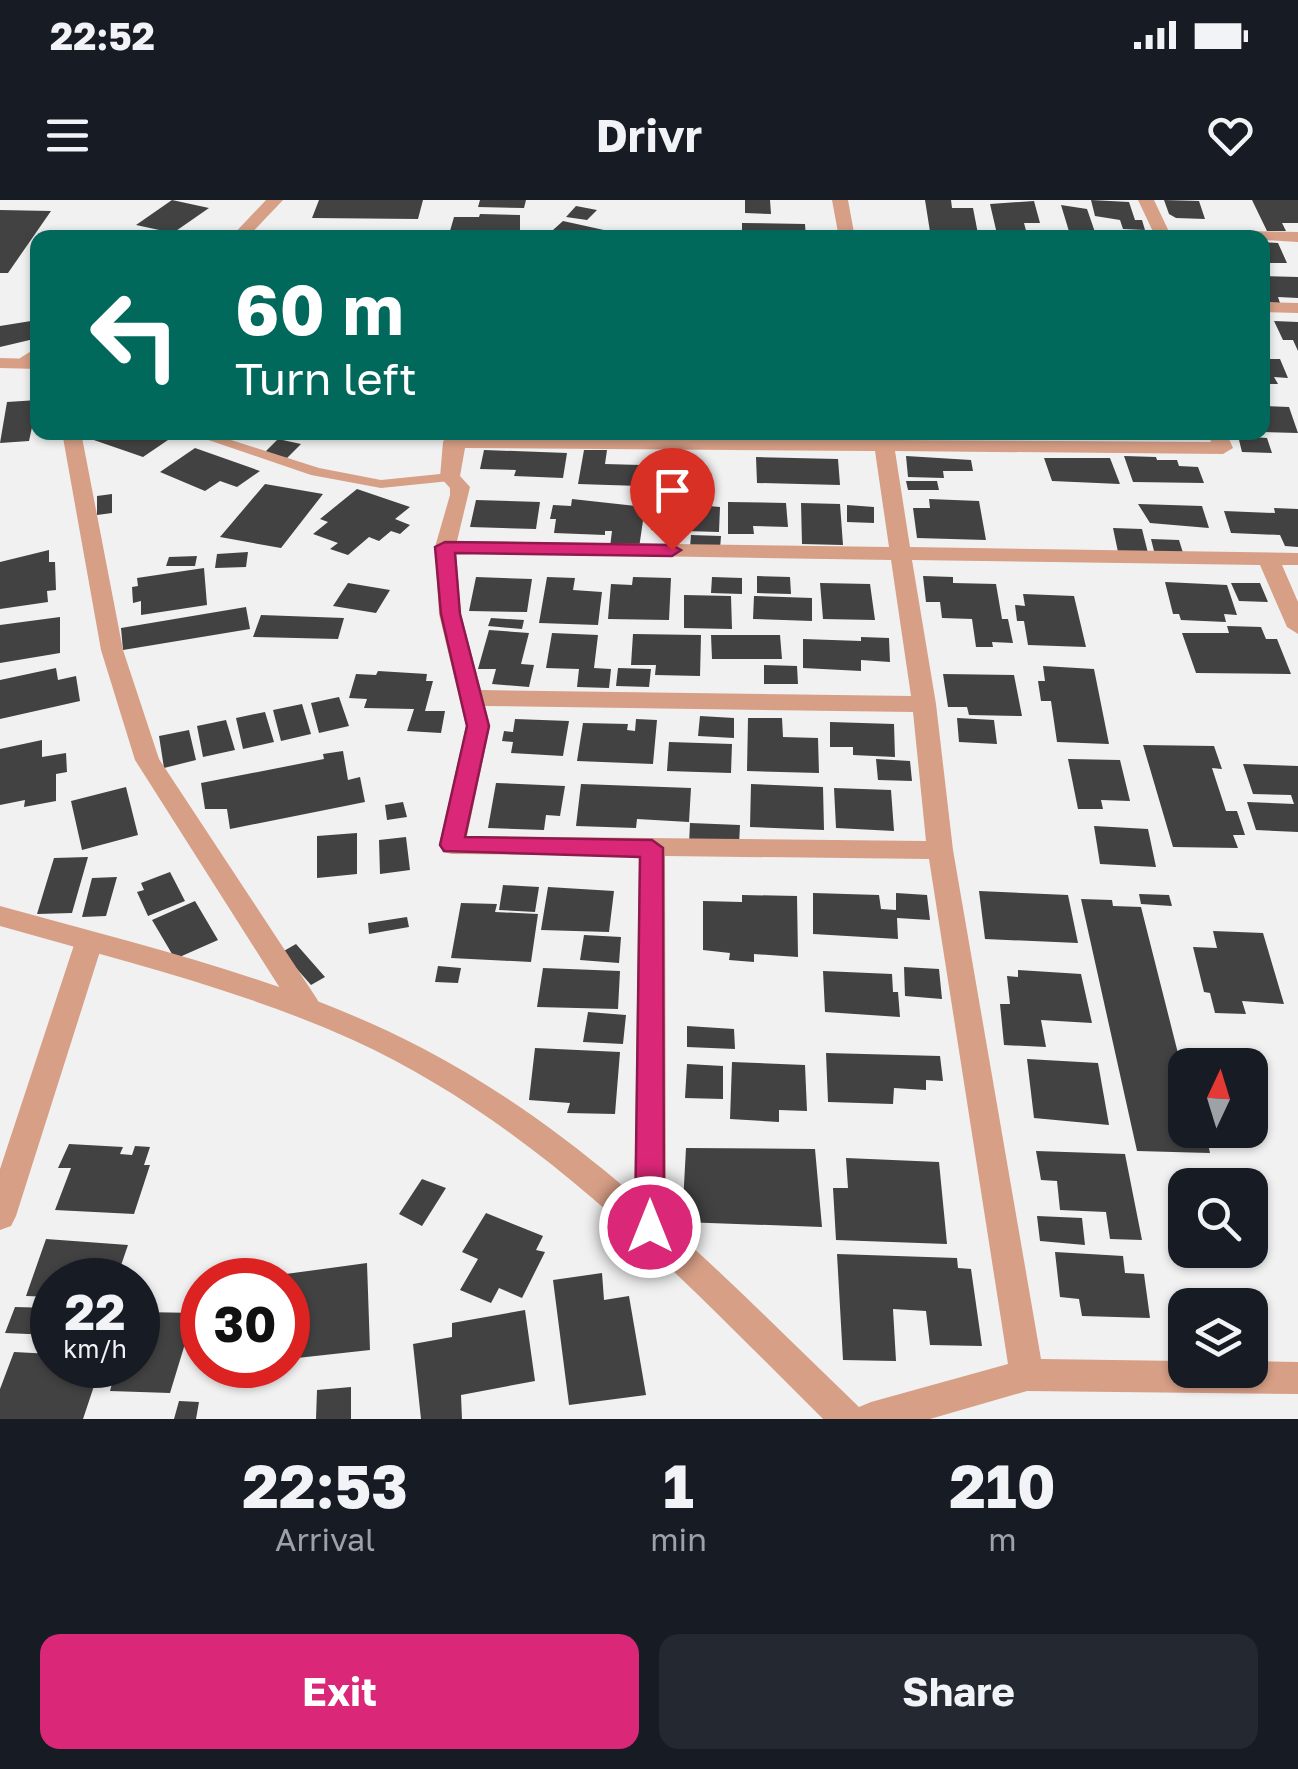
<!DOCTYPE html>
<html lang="en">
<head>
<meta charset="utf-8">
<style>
  :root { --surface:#171b24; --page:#242831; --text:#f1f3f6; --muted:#9ea1a6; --accent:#db2777 }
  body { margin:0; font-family:"Golos Text",sans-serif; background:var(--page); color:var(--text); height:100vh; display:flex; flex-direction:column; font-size:38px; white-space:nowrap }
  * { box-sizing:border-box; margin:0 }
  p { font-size:32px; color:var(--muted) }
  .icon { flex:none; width:55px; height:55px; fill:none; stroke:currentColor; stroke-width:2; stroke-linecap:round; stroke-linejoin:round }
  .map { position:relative; height:1219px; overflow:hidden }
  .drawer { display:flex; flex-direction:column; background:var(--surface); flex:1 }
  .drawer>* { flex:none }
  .guide { position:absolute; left:30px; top:30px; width:1240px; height:210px; border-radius:20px; box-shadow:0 2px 8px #0004; background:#00695c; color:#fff; overflow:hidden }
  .needle { width:65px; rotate:4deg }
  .tools { position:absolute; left:1168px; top:848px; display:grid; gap:20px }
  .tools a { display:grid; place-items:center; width:100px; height:100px; border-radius:20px; background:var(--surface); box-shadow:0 2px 8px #0004; font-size:50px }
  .speed { position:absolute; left:30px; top:1058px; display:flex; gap:20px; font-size:50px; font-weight:700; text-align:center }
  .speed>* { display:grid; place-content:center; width:130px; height:130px; border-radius:50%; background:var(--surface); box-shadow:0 2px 8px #0004; line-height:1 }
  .speed small { font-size:25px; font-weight:400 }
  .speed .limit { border:15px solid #d22; background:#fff; color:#111 }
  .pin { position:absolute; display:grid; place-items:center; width:85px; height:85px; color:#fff; margin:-102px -42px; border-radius:50% 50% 50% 0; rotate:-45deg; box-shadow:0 0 10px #0007 }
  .pin .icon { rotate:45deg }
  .me { position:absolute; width:110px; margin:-55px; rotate:0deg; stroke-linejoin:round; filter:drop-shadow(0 0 8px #0008) }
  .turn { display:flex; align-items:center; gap:35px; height:210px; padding:0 40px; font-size:45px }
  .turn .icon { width:130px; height:130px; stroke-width:2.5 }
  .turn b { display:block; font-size:70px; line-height:85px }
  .eta { display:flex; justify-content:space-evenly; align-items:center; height:170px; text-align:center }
  .eta b { font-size:60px; font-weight:700; line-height:70px }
  .cta { display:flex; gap:20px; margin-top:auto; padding:20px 40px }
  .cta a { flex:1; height:115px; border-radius:20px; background:var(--accent); color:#fff; font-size:40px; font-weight:700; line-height:115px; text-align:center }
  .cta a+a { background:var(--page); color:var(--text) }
  .status { display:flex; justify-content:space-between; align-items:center; height:70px; padding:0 50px; background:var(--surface); direction:ltr }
  .status svg { height:28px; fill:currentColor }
  header { display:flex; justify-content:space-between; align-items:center; height:130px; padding:0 40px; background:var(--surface); font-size:45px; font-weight:700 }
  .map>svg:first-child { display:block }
  .building { fill:#424243 }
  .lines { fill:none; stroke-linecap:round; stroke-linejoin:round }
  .service { fill:#d79f86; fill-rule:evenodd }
  .minor { fill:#d79f86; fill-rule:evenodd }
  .tertiary { fill:#d79f86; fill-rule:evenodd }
  .route { fill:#db2777; stroke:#8e194d; stroke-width:2.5 }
</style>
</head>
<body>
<div class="status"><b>22:52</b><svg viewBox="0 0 49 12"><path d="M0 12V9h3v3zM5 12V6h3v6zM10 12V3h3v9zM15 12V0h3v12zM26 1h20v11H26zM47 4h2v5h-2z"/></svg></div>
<header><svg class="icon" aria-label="menu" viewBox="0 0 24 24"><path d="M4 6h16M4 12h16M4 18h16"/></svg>Drivr<svg class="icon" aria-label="heart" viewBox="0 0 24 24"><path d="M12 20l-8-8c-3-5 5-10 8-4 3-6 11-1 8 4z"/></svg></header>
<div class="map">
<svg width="1298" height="1219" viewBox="0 0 1298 1219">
  <rect width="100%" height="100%" fill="#f1f1f2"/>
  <path class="building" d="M172 0 209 8 173 33 136 25Z
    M319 0H423L418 19 312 18Z
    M480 0H526L524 8 478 7Z
    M745 0H770L771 14 745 13Z
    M925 0H951L952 8H973L978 34H997L990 4 1034 1 1040 23H1024L1028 38H931Z
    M1091 0 1129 2 1135 20H1142L1145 30 1123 29 1120 20 1095 16Z
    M1164 0 1199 1 1205 19 1176 18 1169 14Z
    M1252 0H1298V23H1282L1286 31H1267Z
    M1061 5 1087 9 1097 38H1071Z
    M576 6 597 10 587 20 566 17Z
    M0 10 51 11 8 73H0Z
    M480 14 520 15V36L448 38 454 17H479Z
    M563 21 613 32 607 38H544Z
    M742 23 805 24 806 38H742Z
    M1262 42 1278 43 1287 63H1262Z
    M1262 76 1298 77V98L1278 97 1280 103 1262 102Z
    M31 121 34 139 0 147V126Z
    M1274 121 1298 122V151L1293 140H1283Z
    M1262 159H1280L1288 178 1274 177 1278 184H1262Z
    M38 200 29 241 0 243 7 202Z
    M1262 206 1289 207 1298 233 1262 232Z
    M95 232 109 236 148 232 168 240 143 257 88 238Z
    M1238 236 1267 238 1272 253 1242 252Z
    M278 239 301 244 287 258 264 253Z
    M195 248 260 271 237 287 220 281 205 291 160 272Z
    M484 250 567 253 563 278 514 276 516 270 480 269Z
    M584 250H607L605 264 641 265 640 286 578 284Z
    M906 256 971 260 973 271H943L944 278 908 277Z
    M1124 256 1156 257 1157 260H1177L1179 266 1198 267 1204 283 1133 282Z
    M756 257 838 259 840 285 757 283Z
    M1044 258H1110L1120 284 1052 281Z
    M906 281H937L939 290H908Z
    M265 284 323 294 281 348 220 337Z
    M357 289 410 307 395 319 410 325 400 334 391 331 379 341 369 337 348 355 330 349 338 343 313 334 328 322 320 319Z
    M112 294V313L97 315V296Z
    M572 299 645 307 639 348 610 347 612 331H605V335L554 333 556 319H550L553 305 571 306Z
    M929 299 979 301 986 340 917 338 913 308H930Z
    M476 300 540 302 536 329 470 327Z
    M653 301 720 307 719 332 651 330Z
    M728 302 786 303 788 327 753 326 754 334H728Z
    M801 303 840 304 843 345 802 344Z
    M1138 304 1202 306 1209 328 1150 323Z
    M847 305 874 307V323L847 322Z
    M1274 308 1298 309V347L1285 346 1280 335 1231 333 1224 311 1275 313Z
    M1113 328 1142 329 1148 353 1118 352Z
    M691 335 721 336 720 349 690 347Z
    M1151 339 1179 340 1184 356 1155 355Z
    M49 350V362H55L56 390 47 391 48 402 0 409V362Z
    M248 352 246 367 215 368 217 354Z
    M197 356 195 366H166L169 357Z
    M204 368 207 405 141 415V401L133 403 132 387 138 386 137 378Z
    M757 376 790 377 791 394 757 393Z
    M923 376 953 377V383L996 384 1002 419H1008L1013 443 992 442 993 447H976L972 419 942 418 940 402H926Z
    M476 377 532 379 527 412 469 411Z
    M547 377 575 378 573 390 602 392 598 425 539 423Z
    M633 377 671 378 669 420 608 419 611 384 632 385Z
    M712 377 742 378V394L711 393Z
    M1165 382 1227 385 1237 415 1224 414 1226 422 1181 420 1179 414H1173Z
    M348 383 390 390 376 413 333 406Z
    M820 383 870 384 875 420 823 419Z
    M1231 383H1260L1268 402 1239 401Z
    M1023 394 1074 396 1086 447 1028 445 1024 421H1017L1015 405 1025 406Z
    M684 395 731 396 732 429 684 428Z
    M754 396 812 398V421L753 419Z
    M246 407 250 429 123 450 121 428Z
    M261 415 344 418 338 439 253 437Z
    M60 417V453L0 463V425Z
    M491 418 524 420 522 429 488 426Z
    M1227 426 1261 427 1266 439H1277L1291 474 1196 473 1182 433H1229Z
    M489 430 529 433 521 464 534 465 529 487 492 484 496 469H478Z
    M552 433 598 435 594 468 611 469 609 488 577 487 579 469 546 468Z
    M633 434 701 435 700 476 655 475 656 465H631Z
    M711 435H780L782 459H712Z
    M861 437 889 438 890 462 861 460V471L803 468V439L861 441Z
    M764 465 797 466 798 484H764Z
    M1043 466 1094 469 1109 544 1057 542 1051 501H1041L1038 481H1045Z
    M56 468 58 480 76 476 80 501 0 519V480Z
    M618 468 651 469 649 487 616 486Z
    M378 471 427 474 426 481H433L425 511H445L441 533 407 531 414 509 364 508 367 499 349 498 356 474 376 475Z
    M943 474 1014 475 1022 516 969 515 967 507H948Z
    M339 497 349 526 319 533 311 503Z
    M302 504 311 534 281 541 273 510Z
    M265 512 274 542 243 549 236 518Z
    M700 516 734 518V538L698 536Z
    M748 518H782L783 537 818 538 819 573 747 571Z
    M957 518 994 520 997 544 959 542Z
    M515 519 569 521 563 556 511 553 513 542 502 541 504 531 513 532Z
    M636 519 657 520 653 564 577 561 583 523 628 524 627 530 635 531Z
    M226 520 235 550 203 557 197 526Z
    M830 522 894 524 895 557 853 555V547H830Z
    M189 530 196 560 164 568 159 536Z
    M42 540V557L66 553 67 572 56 574V601L24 607 25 600 0 605V549Z
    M669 542 732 544 731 573 667 571Z
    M1143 545 1214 546 1222 569 1212 568 1226 611H1237L1245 635H1233L1238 648 1173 647Z
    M343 551 348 580 360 577 365 602 230 629 227 609H205L201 583 324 559 323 554Z
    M876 559 910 561 912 581 878 580Z
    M1068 559 1120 560 1130 601 1101 600 1103 609H1078Z
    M1243 564 1298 566V632L1256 630 1247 602 1294 604 1291 595 1253 594Z
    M496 583 565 586 560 616 546 615 544 630 488 628Z
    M581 584 691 588 689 622 637 619 636 628 576 626Z
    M751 584 823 587 824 630 750 627Z
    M126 587 138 635 82 650 71 601Z
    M834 588 891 590 894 631 836 628Z
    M403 602 407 617 387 620 385 605Z
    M690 623 740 625 739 645 689 644Z
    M1094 626 1148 629 1156 667 1100 664Z
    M357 633V674L317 678V636Z
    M406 637 410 670 380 674 379 640Z
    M88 657 72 713 37 714 54 658Z
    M170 672 185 701 148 716 137 692 144 690 141 683Z
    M117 677 106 716 82 717 92 678Z
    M503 685 539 687 535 712 499 710Z
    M548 687 614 691 609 732 541 730Z
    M979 691 1068 695 1078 743 985 739Z
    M813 693 879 695 881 709 896 710V693L927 695 930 720 897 718 898 739 813 734Z
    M1139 694 1169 695 1172 706 1141 704Z
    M742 695 797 696 798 757 754 754V762L729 760 730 753 703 750V701L742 702Z
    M1081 699 1112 700 1113 706 1141 707 1185 881V930H1205L1210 953 1137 951Z
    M195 701 218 740 175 759 152 720Z
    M461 703 497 704 495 712 538 714 531 762 451 758Z
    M407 717 409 727 369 734 368 723Z
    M1213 731 1263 733 1284 804 1242 801 1246 814 1215 813 1210 793 1204 792 1193 747 1217 748Z
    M584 735 621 737 619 763 580 760Z
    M296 744 325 777 311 785 282 752Z
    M438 766 461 768 458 783 435 782Z
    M904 767 939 769 942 799 905 796Z
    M543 768 620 771 618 809 537 807Z
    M1018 770 1081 774 1092 823 1041 820 1046 847 1004 845 1000 804H1010L1007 776 1018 777Z
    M823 771 892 774 893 792H898L900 817 825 812Z
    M588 812 626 815 623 844 583 842Z
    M687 826 734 829 735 849 687 847Z
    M535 848 620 852 615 914 567 913 570 903 529 900Z
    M826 853 940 856 943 881 926 880V890L894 888 893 904 828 902Z
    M1027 859 1098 863 1109 925 1034 918Z
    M732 862 805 865 807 911 779 910V922L730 919Z
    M687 864 723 866V899L685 898Z
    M69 944 123 947 120 954 132 955 135 946 150 947 144 965H150L134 1014 55 1010 71 968H58Z
    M686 948 815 949 822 1027 682 1022Z
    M1036 951 1125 954 1142 1040 1110 1039 1106 1012 1060 1010 1057 981 1041 980Z
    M846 958 939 962 947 1044 836 1040 833 988H848Z
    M422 979 446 988 422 1026 399 1014Z
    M486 1013 543 1036 536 1050 545 1052 522 1098 499 1088 491 1103 460 1090 478 1059 462 1052Z
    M1037 1016 1082 1018 1085 1045 1040 1041Z
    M46 1039 128 1045 116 1080H52V1097L26 1096Z
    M1055 1052 1123 1056 1125 1073 1144 1074 1150 1118 1082 1116 1079 1099 1060 1097Z
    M837 1054 957 1058 958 1068 971 1069 982 1146 930 1145 926 1111 893 1109 896 1161 843 1160Z
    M367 1063 370 1150 288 1159V1080H242Z
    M602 1073 604 1100 629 1096 646 1195 569 1205 553 1080Z
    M15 1107 52 1108V1135L5 1133Z
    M525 1110 535 1181 461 1195 462 1219H421L413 1144 452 1137V1123Z
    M138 1112 201 1113 192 1148 184 1147 170 1193 110 1191 117 1165H138Z
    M14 1152 52 1154V1165H101L83 1219H0V1189Z
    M351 1187V1219H316L317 1190Z
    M179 1201 199 1202 196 1219H174Z"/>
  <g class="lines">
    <path class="service" d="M38 147V157L28 164H20V158Z
      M185 232H206L319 268 381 280 450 273 457 277 450 281 381 288 311 275Z"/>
    <path class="minor" d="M266 0H283L247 38H230Z
      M832 0H848L855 38H839Z
      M1138 0H1154L1172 38H1156Z
      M1238 31 1298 32V42L1231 38Z
      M1262 102 1298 103V113L1262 112Z
      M0 158 38 159V169L0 168Z
      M62 232H81L123 450 159 559 317 799 321 807 317 815 307 818 297 815 135 560 101 450Z
      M448 232H467V236L874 239 873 232H892L893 240 1211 242 1207 232H1226L1233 248 1223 254 895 251 910 347 1298 353V365H1282L1298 402V434L1287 427 1260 365 912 360 936 504 953 650 1041 1159 1185 1161V1170H1250V1161L1298 1162V1194L1027 1191 930 1219H854L859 1207 871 1202 1008 1164 929 659 665 656 666 1027 661 1037 650 1041 639 1037 634 1027 639 656 452 654 443 652 439 645 466 526 439 414 435 347 450 295V288L440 277 443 242ZM465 248 875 251 889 347 457 341 470 287 460 276ZM456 353 891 360 911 496 481 490 461 414ZM485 506 913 512 926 641 467 636 490 526Z
      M89 732 99 735 103 742 16 1016 11 1026 0 1030V969L75 742 79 735Z"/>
    <path class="tertiary" d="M0 706C143 746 290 779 422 848 591 936 724 1077 859 1207L864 1219H823C681 1078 539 925 353 840 240 789 119 760 0 726Z"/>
  </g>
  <path class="route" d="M445 342 672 345 681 350 672 356 455 353 460 414 489 526 465 637 652 640 663 648 664 1027 660 1036 650 1040 640 1036 635 1027 640 657 444 651 440 645 467 526 441 414 435 347Z"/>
</svg>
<div class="tools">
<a><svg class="needle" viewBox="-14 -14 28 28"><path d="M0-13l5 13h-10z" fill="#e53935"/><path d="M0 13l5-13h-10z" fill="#9ea1a6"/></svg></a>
<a><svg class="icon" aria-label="search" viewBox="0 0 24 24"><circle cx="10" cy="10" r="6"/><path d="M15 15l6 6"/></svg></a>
<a><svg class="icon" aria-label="layers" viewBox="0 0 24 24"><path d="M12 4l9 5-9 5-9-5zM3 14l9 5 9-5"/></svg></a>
</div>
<div class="speed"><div>22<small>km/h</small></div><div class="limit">30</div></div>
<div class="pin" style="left:672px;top:350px;background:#d93025"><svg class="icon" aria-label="arrive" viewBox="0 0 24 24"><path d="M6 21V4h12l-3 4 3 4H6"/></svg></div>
<svg class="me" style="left:650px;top:1027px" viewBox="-20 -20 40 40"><circle r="17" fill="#db2777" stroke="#fff" stroke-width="3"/><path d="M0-11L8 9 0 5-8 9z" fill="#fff"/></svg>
<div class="guide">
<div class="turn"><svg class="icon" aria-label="left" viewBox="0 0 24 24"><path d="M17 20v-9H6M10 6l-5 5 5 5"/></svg><div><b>60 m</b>Turn left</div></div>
</div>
</div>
<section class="drawer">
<div class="eta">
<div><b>22:53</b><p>Arrival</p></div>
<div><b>1</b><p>min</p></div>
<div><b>210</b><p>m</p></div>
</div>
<div class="cta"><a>Exit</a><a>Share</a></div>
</section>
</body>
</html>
